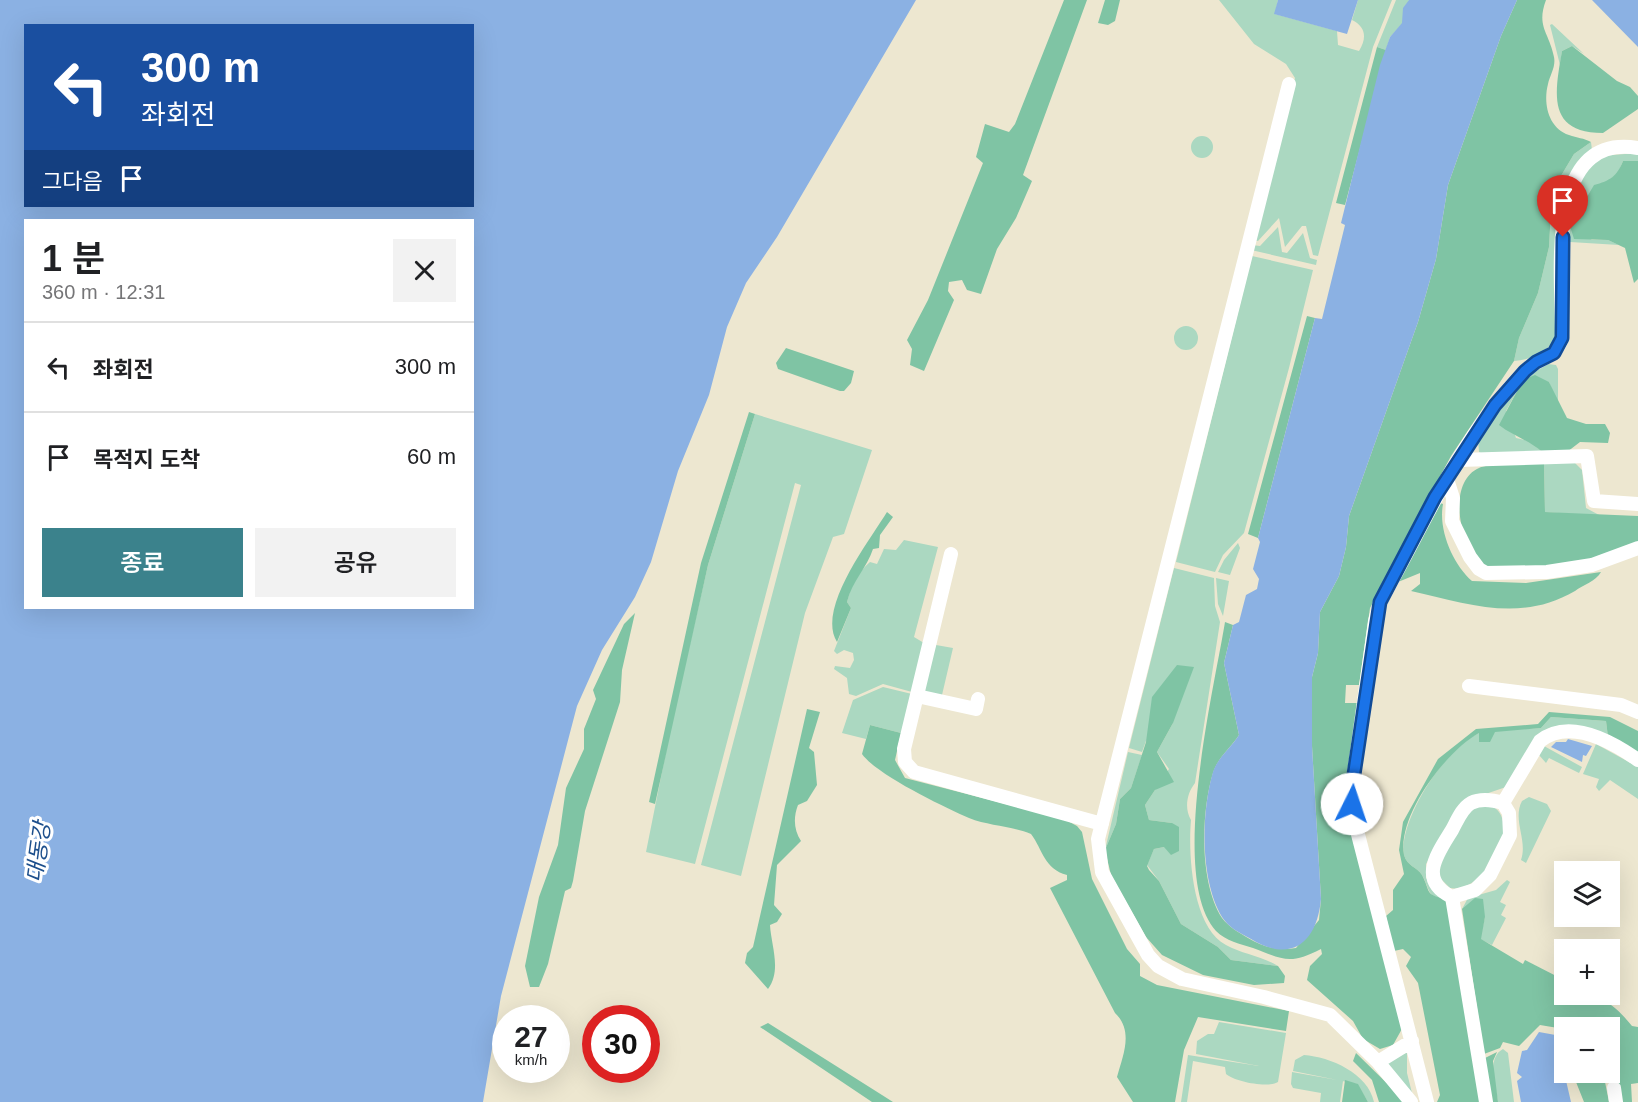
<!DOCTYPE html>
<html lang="ko">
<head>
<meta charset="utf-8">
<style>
  :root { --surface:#fff; --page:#f2f2f2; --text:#202124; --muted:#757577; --line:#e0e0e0; --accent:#3b828c }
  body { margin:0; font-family:Arial,"Noto Sans KR",sans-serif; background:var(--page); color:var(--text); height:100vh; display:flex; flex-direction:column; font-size:22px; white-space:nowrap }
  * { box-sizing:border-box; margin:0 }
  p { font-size:20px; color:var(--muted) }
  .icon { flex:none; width:33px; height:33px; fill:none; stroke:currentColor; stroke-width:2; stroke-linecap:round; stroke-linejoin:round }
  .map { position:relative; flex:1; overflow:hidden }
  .side { position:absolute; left:24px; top:219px; width:450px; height:390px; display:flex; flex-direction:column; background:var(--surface); border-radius:0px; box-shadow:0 6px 24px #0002 }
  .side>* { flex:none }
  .hud { position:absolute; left:24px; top:24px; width:450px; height:183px; border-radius:0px; box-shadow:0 6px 24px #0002; background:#1a4fa0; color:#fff; overflow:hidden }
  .fabs { position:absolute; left:1554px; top:861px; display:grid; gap:12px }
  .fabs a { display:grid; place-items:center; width:66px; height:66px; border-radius:0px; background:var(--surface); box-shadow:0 6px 24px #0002; font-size:30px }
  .speed { position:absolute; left:492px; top:1005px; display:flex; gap:12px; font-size:30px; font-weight:700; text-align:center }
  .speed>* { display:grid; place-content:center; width:78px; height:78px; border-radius:50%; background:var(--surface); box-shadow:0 6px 24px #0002; line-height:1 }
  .speed small { font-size:15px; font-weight:400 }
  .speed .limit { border:9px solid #d22; background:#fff; color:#111 }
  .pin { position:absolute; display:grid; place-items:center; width:51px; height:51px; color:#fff; margin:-62px -26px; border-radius:50% 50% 50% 0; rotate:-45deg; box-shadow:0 0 6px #0007 }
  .pin .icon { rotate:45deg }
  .me { position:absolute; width:66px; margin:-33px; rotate:4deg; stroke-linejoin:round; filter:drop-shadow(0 0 4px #0008) }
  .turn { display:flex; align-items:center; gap:21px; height:126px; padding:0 18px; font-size:27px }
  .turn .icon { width:78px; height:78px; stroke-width:2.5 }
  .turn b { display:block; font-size:42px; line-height:51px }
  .then { display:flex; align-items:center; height:57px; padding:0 18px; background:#0003; gap:12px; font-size:22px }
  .round { display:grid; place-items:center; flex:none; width:63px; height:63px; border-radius:0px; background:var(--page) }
  .overview { display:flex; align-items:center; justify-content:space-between; height:102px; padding:0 18px }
  h1 { font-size:36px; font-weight:600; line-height:45px }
  .button { display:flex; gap:12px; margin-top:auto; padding:12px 18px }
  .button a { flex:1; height:69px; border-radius:0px; background:var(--accent); color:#fff; font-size:24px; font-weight:600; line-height:69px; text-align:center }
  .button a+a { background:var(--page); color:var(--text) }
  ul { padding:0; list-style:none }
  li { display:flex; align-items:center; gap:18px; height:90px; padding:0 18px; border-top:2px solid var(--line) }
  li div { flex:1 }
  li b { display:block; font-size:22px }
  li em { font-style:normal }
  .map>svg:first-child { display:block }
  .green { fill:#abd8c1 }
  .forest { fill:#7fc4a4 }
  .water { fill:#8bb1e3; fill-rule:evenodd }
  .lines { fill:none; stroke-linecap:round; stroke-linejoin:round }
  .street { stroke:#fff; stroke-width:14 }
  .route-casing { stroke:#114b97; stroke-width:15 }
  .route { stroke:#1a73e8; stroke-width:10 }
  .labels { text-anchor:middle; stroke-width:6; stroke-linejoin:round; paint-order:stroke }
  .water-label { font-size:22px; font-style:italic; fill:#1d4f8c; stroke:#fff }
</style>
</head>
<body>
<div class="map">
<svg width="1638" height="1102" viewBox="0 0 1638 1102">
  <rect width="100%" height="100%" fill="#ede7d0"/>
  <path class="green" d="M1219 0H1278L1275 14 1337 31 1338 45 1359 51C1367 38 1366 27 1352 20L1358 0H1392L1373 47 1318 256 1313 255 1306 226H1302L1285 247 1279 218 1258 241 1253 240 1295 78 1286 64 1254 44Z
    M1396 0H1409L1403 23 1390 37 1386 50 1377 47Z
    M1552 24 1584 54 1572 46 1562 51 1560 65 1550 25Z
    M1191 147a11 11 0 1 1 22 0a11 11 0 1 1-22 0Z
    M1591 142 1592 150 1576 166 1558 340C1544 353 1533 359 1514 361L1519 338 1538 293 1549 247 1552 191 1574 154Z
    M1638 153V161H1623L1618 173 1584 201 1570 226 1592 240H1608L1619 245 1570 242 1569 215 1578 182 1599 156Z
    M1278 227 1282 252 1287 253 1303 233 1310 258 1317 260 1316 265 1251 250 1252 245 1260 246Z
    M1252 256 1313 270 1289 368 1244 533 1223 555 1215 572 1176 562Z
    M1174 338a12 12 0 1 1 24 0a12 12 0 1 1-24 0Z
    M1548 364 1556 365 1558 369V405L1549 382 1523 380 1506 411 1516 438 1530 441 1542 452 1483 454 1479 452 1478 439 1522 377Z
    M755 414 872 450 844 534 833 537 805 613 741 876 701 865 801 485 795 483 695 864 646 852 672 722 708 565Z
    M1574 462 1582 470 1586 508 1601 516 1545 512 1544 463Z
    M904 540 938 547 914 637 924 643 912 692 883 684 856 696 849 694 847 678 834 669 835 666 850 668 854 660 853 653 844 650 837 654 834 651 851 608 847 602C851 586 857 573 870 562L877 564 884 549 896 550Z
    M1238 543 1240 548 1230 575 1218 572 1224 560Z
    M1174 568 1214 578 1215 606 1220 622 1195 783C1187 793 1184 808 1191 820 1188 854 1192 927 1226 945 1242 954 1262 956 1278 966L1231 960 1218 947 1181 924 1159 881 1147 865 1154 849 1164 847 1172 823 1149 820 1145 805 1169 769 1157 752 1173 723 1146 741 1142 752 1129 748Z
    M1216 578 1229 581 1223 616 1218 604Z
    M936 645 953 648 942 695 927 696 923 686Z
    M883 687 912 694 901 733 870 725 866 739 842 733 853 700Z
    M1551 717 1606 721 1608 737 1577 726 1561 725 1547 729 1506 787 1462 802 1426 864V878L1445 899C1427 898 1430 889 1422 875 1417 867 1407 866 1404 855 1398 821 1446 747 1477 734 1485 730 1529 729 1541 728Z
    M1596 744 1638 767V799L1610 780 1599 791 1596 787 1599 779 1583 774Z
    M1544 746 1582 767 1579 773 1549 758 1546 763 1539 755Z
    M1128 752 1142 755 1131 788 1120 799 1116 824 1105 850Z
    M1529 797 1547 804 1551 811 1526 863 1521 860C1528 840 1512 820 1522 801Z
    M1492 806C1524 824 1484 895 1450 888L1438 876C1441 851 1457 824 1475 807Z
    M1507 880 1510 882 1500 902 1506 905 1501 915 1506 918 1492 945 1480 939 1485 917 1462 909 1468 898 1496 890Z
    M1219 1022 1286 1033 1278 1082C1268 1088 1235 1082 1226 1074L1225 1067 1193 1061 1187 1102H1181L1188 1055 1259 1066 1196 1054 1197 1041 1208 1034H1214Z
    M1503 1049 1508 1053 1514 1102H1498C1496 1086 1486 1058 1503 1049Z
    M1407 1053V1073L1413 1097 1388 1067V1063L1400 1054Z
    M1304 1055C1330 1057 1368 1073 1374 1102H1368L1357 1084 1293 1071 1295 1060Z
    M1292 1072 1343 1081 1340 1102H1320L1321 1093 1293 1088 1291 1084Z"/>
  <path class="forest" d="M1064 0H1087L1023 175 1032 181 1016 218 997 249 981 294 967 290 962 280 949 282 948 291 954 300 924 371 910 365 912 349 907 340 928 300 983 163 976 157 985 124 1009 132 1015 124Z
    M1105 0H1120L1115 21 1108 25 1098 23Z
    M1517 0H1546C1536 27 1549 32 1554 57 1556 67 1550 75 1548 84 1543 103 1548 128 1569 135 1577 138 1584 138 1591 142L1574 154 1552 191 1549 247 1538 293 1519 338 1514 361 1451 456 1370 608 1359 685H1346L1345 703H1358L1346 813 1403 1027 1393 1045 1380 1049 1363 1039 1353 1021 1307 980 1310 966 1322 954 1321 949C1290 965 1284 960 1253 948 1240 944 1226 941 1216 931 1168 878 1214 690 1225 622L1233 625 1224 663 1239 735C1231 748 1218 757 1213 773 1201 812 1199 882 1222 918 1229 927 1238 932 1248 938 1263 947 1278 951 1296 948L1319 920 1321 899 1312 746V677L1318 653 1320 612 1339 576 1346 547 1349 516 1418 322 1436 259 1448 185 1501 36Z
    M1572 46 1617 81 1630 87 1638 96V109L1603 133C1546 133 1555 92 1562 51Z
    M1377 47 1386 50 1345 205 1336 203Z
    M1623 161H1638V279L1634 283 1625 248 1608 240 1574 239 1570 226 1594 185C1610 181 1617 176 1623 161Z
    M1307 316 1315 318 1258 538 1248 534Z
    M786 348 854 371 851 383 844 391H840L778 369 776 363Z
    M1535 375 1549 382 1567 418 1586 424H1605L1610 433 1608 443 1580 442 1567 452H1542C1529 440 1513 436 1499 425L1523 380Z
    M749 412 755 414 708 565 655 804 649 802 701 563Z
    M1544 463 1545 512 1638 516V543L1588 561 1547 566 1487 568C1460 552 1445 483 1479 468 1490 463 1530 464 1544 463Z
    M1440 503 1443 504C1438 530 1453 564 1472 581L1526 583 1601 572C1596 581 1583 585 1575 591 1520 623 1469 604 1411 591L1420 584V573L1398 582Z
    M887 512 893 517 880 535 879 548 873 549C867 568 852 581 847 602L851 608 837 642C816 609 870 540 887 512Z
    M635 613 622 670 620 702 585 811 573 881 571 888 565 891 548 964 539 987H530L525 966 539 897 558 845 566 788 584 749V729L596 699 593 690 624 624Z
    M1177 665 1194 667 1173 723 1157 752 1174 782 1155 790 1145 805 1149 820 1172 823 1179 827V851L1171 855 1164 847 1154 849 1147 866 1149 870 1159 881 1181 924 1218 947 1231 960 1278 966 1285 976 1284 983 1254 985 1203 975 1162 955 1146 937 1111 875 1105 850 1116 824 1120 799 1131 788 1146 742 1152 697Z
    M807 709 820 712 809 748 814 752 817 785 807 801 798 805C793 818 794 830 801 841L777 865 774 905 782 914 777 922 770 925C771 945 782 970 768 989L745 963 747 953 753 947Z
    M1549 712 1610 717 1638 731V753L1608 737 1606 721 1551 717 1541 728 1495 732 1490 742H1479V733C1446 751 1397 816 1404 855 1407 866 1417 867 1422 875 1431 892 1424 894 1445 899L1447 905 1482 1102H1437L1440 1095 1418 983 1406 966 1411 957 1403 949 1394 951 1386 916 1393 910V890L1404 874 1399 850 1403 822 1438 759 1476 729 1538 724Z
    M870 725 901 733 895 760 905 778 1064 819 1077 826 1082 832 1092 879 1127 949 1140 964V976L1157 985 1289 1011 1286 1031 1198 1017 1184 1050 1175 1102H1133L1117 1077C1123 1055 1134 1031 1115 1013L1050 888 1067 880V875C1044 869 1043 850 1031 834 1012 826 989 826 969 818 944 807 877 775 862 754Z
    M1475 898 1483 899 1485 917 1481 939 1523 964 1525 960 1564 980V994C1599 995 1610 999 1632 1026L1638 1027V1083L1631 1084 1632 1102H1621L1617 1078 1605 1082 1609 1102H1584L1574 1077V1073L1610 1072V1028L1564 1029 1540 1025 1519 1046 1503 1042 1500 1048 1484 1054 1462 909Z
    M768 1023 882 1095 893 1102H872L760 1027Z
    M1497 1052 1493 1061 1498 1102H1491L1485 1058Z
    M1356 1053 1406 1102H1379L1372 1080 1353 1061Z
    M1345 1080 1358 1084 1368 1102H1342Z"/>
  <path class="water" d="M0 0H916L777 237 746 283 727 327 709 395 678 471 651 562 635 597 602 650 577 706 501 996 483 1102H0ZM26 26H472V206H26ZM26 220H472V608H26Z
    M1278 0H1358L1347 34 1274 14Z
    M1409 0H1517L1501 36 1448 185 1436 259 1418 322 1349 516 1346 547 1339 576 1320 612 1318 653 1312 677V746L1321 899C1317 942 1292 964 1251 939 1240 933 1229 928 1222 917 1200 880 1201 813 1213 772 1218 757 1231 748 1239 735L1224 663 1233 625 1239 622 1246 595 1257 589 1259 579 1253 569 1260 542 1258 538 1315 318 1322 319 1345 225 1341 223 1380 65 1390 37 1402 23 1403 8Z
    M1592 0H1638V47Z
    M1568 739 1592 746 1586 756 1583 755 1582 762 1551 747 1556 742H1566Z
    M1539 1032 1561 1036 1564 1072 1571 1102H1521L1517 1081 1522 1077 1517 1073 1522 1051 1527 1050Z"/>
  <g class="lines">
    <path class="street" d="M1289 84 1098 839 1102 872 1148 955 1158 966 1182 979 1264 997 1330 1015 1378 1062 1411 1102
      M1459 460 1587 456 1594 501 1638 504
      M1447 479 1453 498 1452 521 1470 557 1479 569 1486 573 1547 572 1592 565 1638 548
      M951 554 904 749 905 762 914 772 1102 824
      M1469 686 1621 705 1638 712
      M917 696 976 709 978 699
      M1452 897 1475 890 1490 875 1510 835 1509 813 1503 803
      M1378 1062 1412 1041
      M1614 1088 1616 1102
      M1427 1102 1353 815V781L1375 621 1380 602C1418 536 1448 465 1496 404 1505 393 1515 380 1526 370 1540 358 1557 357 1562 338 1563 280 1542 132 1638 148
      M1486 1102 1452 897C1417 880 1438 853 1452 830 1457 821 1462 808 1471 803 1481 798 1493 800 1503 803L1540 741C1569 718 1611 741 1638 760"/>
  </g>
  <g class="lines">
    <g class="route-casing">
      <path id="route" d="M1352 804 1353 781 1380 602 1435 497 1495 405 1525 371 1536 362 1554 353 1562 338 1563 237"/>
    </g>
    <use href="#route" class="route"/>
  </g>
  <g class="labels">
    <g class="water-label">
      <text transform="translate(38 852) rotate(-82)" y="8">대동강</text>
    </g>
  </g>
</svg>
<div class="fabs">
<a><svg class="icon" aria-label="layers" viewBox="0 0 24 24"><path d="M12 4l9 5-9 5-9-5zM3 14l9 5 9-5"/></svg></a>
<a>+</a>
<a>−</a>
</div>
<div class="speed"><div>27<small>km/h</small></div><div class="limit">30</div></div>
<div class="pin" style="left:1563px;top:237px;background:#d93025"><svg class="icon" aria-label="arrive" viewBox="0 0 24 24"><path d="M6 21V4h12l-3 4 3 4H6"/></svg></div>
<svg class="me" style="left:1352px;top:804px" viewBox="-20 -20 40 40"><circle r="19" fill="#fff"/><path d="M0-13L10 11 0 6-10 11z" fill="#1a73e8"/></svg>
<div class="hud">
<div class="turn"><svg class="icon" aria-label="left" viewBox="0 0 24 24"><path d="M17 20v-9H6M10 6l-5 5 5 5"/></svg><div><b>300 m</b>좌회전</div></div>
<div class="then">그다음<svg class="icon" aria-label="arrive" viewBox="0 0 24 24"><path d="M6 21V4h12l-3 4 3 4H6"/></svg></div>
</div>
<section class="side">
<div class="overview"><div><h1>1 분</h1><p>360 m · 12:31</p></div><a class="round"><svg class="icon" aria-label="close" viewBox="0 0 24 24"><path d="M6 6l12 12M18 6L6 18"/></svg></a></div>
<ul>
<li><svg class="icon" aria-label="left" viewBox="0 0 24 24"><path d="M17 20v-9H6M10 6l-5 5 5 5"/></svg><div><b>좌회전</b></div><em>300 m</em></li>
<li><svg class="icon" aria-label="arrive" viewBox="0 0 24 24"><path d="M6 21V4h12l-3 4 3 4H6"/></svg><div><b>목적지 도착</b></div><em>60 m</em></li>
</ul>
<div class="button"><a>종료</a><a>공유</a></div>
</section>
</div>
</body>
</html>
